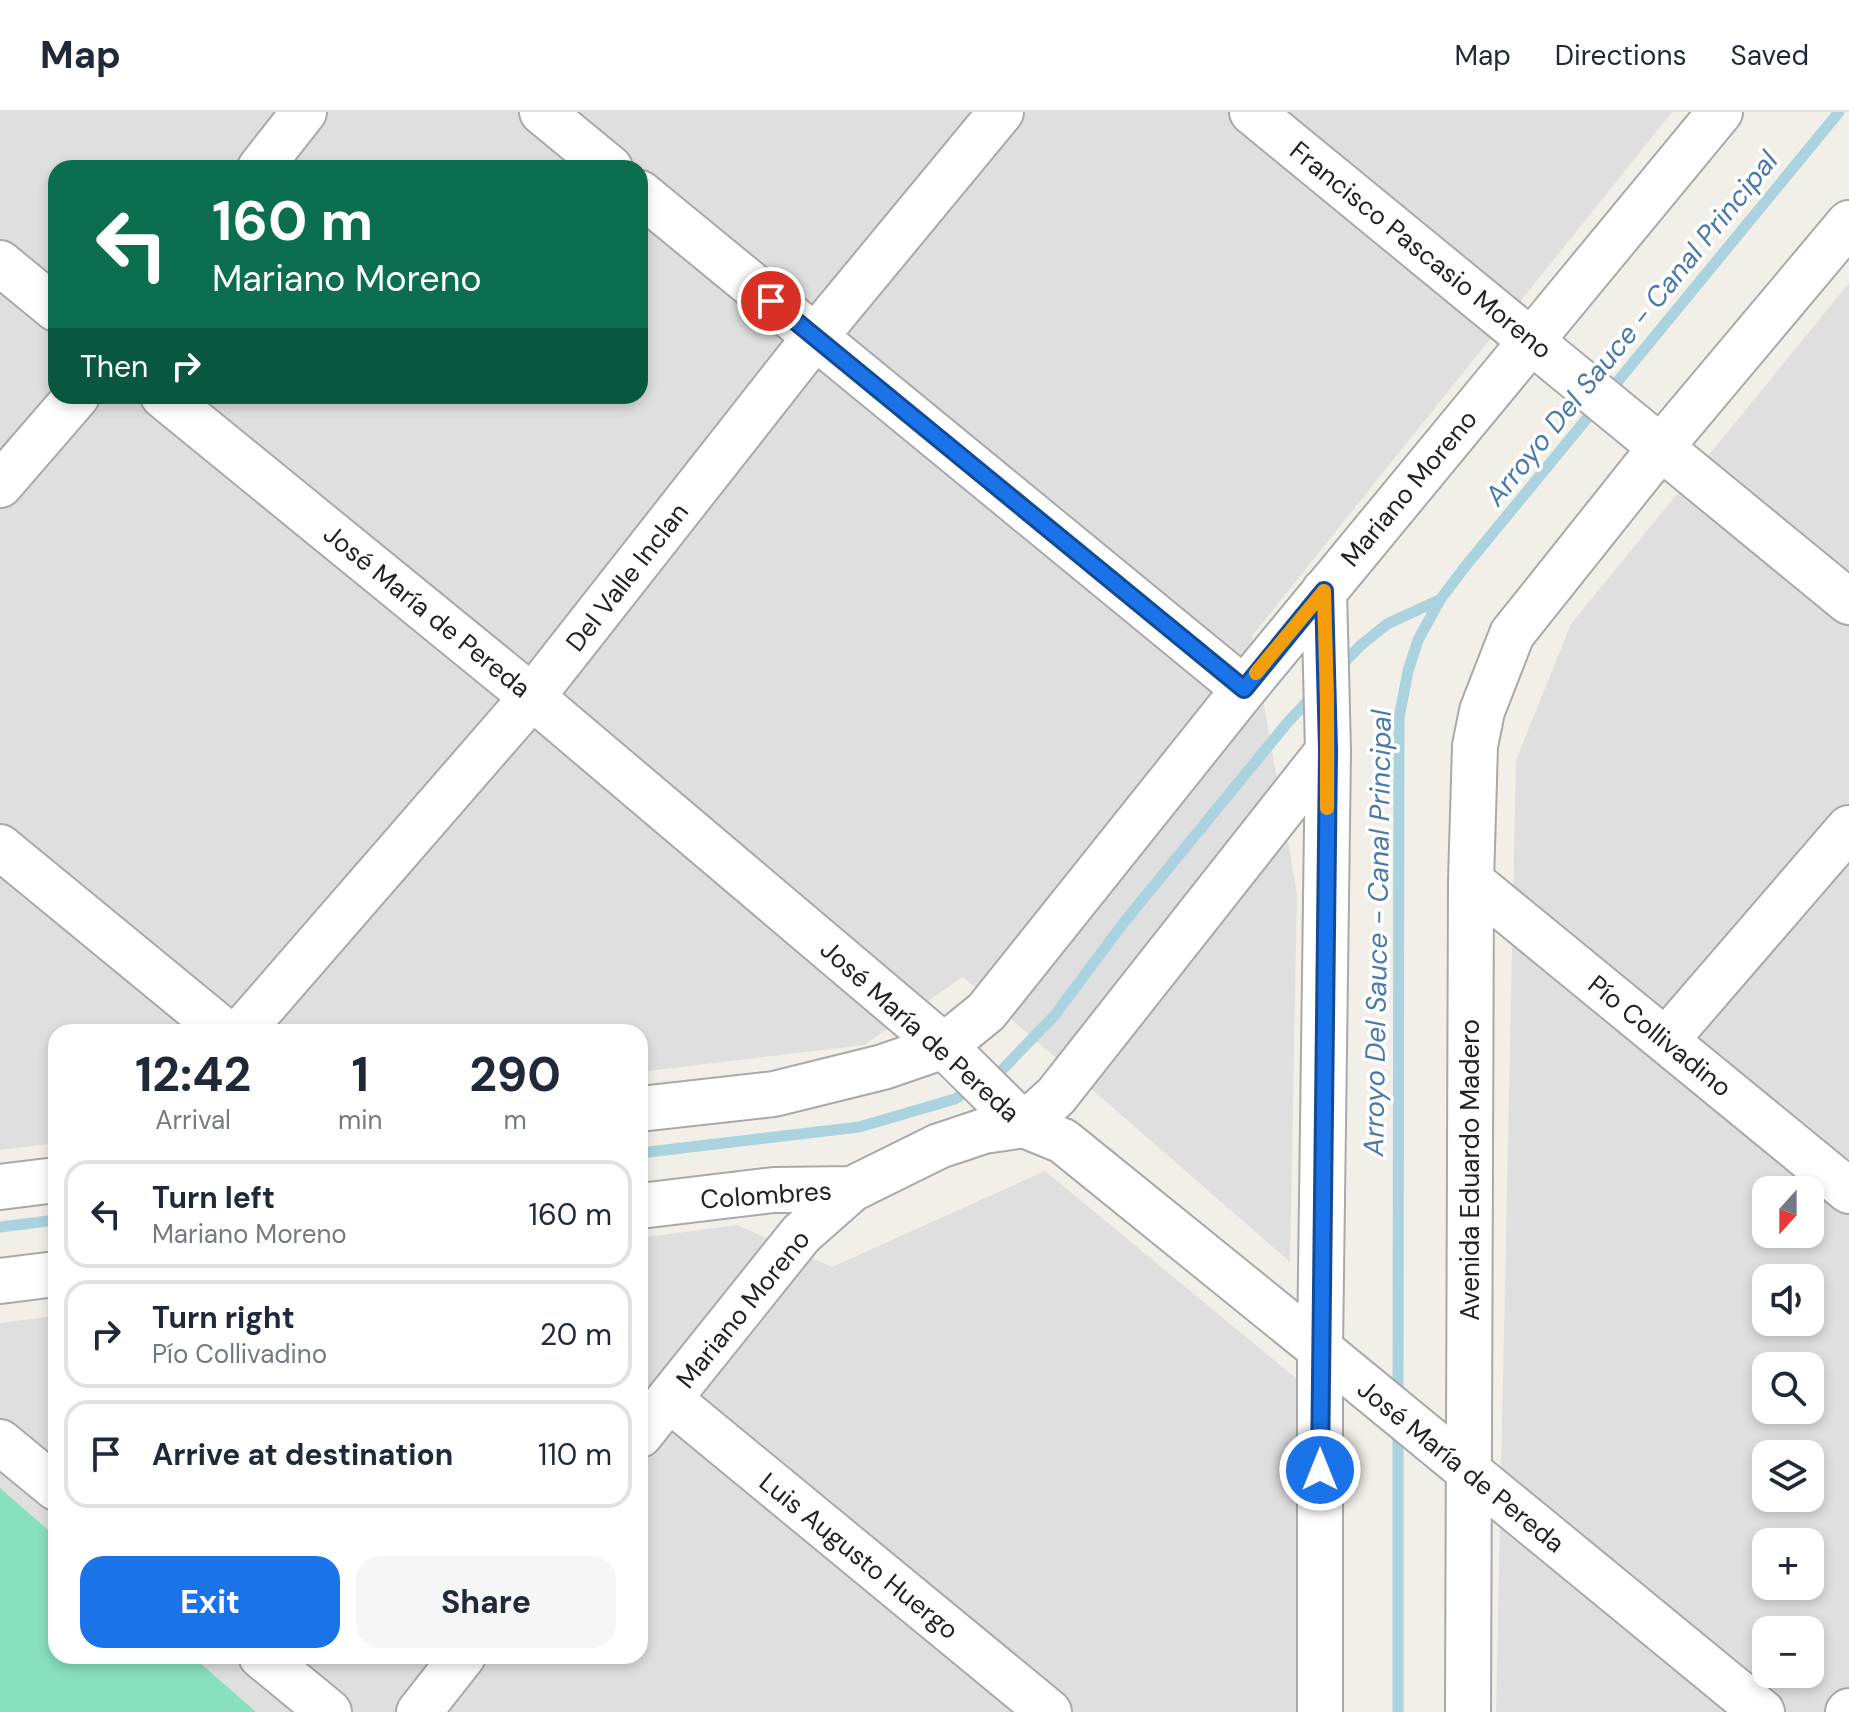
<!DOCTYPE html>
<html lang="en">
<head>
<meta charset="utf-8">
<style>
  :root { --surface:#fff; --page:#f6f6f7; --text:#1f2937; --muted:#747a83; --line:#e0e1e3; --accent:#1a73e8 }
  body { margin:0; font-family:"DM Sans",sans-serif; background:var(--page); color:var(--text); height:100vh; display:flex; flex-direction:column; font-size:30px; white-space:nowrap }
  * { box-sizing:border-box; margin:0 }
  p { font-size:26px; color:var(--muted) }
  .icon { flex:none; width:44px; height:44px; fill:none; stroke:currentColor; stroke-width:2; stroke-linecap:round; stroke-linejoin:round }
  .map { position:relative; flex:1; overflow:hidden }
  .side { position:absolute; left:48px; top:912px; width:600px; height:640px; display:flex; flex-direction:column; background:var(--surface); border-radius:24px; box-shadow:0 4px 12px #0003 }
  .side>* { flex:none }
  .top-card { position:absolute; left:48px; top:48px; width:600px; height:244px; border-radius:24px; box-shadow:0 4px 12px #0003; background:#0b6e4f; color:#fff; overflow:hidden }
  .needle { width:52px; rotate:201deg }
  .buttons { position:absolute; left:1752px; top:1064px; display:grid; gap:16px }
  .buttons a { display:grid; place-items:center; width:72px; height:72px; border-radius:16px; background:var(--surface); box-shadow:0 4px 12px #0003; font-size:40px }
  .pin { position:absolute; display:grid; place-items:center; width:68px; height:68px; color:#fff; margin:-34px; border:4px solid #fff; border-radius:50%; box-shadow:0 2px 8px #0007 }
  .me { position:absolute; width:88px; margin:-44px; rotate:0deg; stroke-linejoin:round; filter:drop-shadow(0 0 6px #0008) }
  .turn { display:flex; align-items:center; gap:28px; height:168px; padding:0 32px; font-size:36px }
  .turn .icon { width:104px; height:104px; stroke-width:2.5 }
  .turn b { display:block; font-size:56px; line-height:68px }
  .then { display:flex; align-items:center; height:76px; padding:0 32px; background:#0003; gap:16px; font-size:30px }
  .eta { display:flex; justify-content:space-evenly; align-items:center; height:136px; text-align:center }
  .eta b { font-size:48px; font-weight:700; line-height:56px }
  .action { display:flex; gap:16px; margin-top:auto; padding:16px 32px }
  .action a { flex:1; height:92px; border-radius:24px; background:var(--accent); color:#fff; font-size:32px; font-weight:700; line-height:92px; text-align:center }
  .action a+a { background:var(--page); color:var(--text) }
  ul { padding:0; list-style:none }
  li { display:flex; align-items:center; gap:24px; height:108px; margin:0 16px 12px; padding:0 16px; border:4px solid var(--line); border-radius:24px }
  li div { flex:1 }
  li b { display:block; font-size:30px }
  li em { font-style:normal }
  header { display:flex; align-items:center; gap:48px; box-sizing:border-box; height:112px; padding:0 40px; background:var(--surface); border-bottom:2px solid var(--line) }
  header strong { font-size:38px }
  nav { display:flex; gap:44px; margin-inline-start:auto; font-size:28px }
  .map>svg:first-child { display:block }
  .residential { fill:#e0dfdf; fill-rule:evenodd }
  .pitch { fill:#88e0be }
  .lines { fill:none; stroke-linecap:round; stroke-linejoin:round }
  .stream { stroke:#aad3df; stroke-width:11 }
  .minor-casing { stroke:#a9a9a9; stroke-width:48 }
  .minor { stroke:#fff; stroke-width:44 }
  .route-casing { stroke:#114b97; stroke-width:20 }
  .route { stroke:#1a73e8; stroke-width:14 }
  .slow { stroke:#f59e0b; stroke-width:14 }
  .labels { text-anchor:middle; stroke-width:7; stroke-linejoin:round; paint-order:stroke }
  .street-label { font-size:26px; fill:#222; stroke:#fff }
  .water-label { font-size:28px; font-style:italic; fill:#4a7aab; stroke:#fff }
</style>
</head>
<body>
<header>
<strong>Map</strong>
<nav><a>Map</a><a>Directions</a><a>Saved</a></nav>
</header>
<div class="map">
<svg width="1849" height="1600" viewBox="0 0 1849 1600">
  <rect width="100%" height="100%" fill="#f2efe9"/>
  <path class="residential" d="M0 0H1672L1252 524 1297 782 1290 1150 963 865 864 933 640 960V920H56V1031L0 1038ZM56 56H640V284H56Z
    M1849 171V1600H1496L1516 648 1571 512ZM1766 1078H1810V1122H1766ZM1766 1166H1810V1210H1766ZM1766 1254H1810V1298H1766ZM1766 1342H1810V1386H1766ZM1766 1430H1810V1474H1766ZM1766 1518H1810V1562H1766Z
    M1045 1059 1298 1268V1600H0V1211L56 1204V1544H640V1126L737 1113 832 1155Z"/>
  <path class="pitch" d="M0 1376 56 1425V1544H192L256 1600H0Z"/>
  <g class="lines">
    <path class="stream" d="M1609 280 1839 0
      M1339 556 1360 534 1387 512 1439 488
      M999 961 1054 904 1125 809 1288 610 1313 583
      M640 1041 859 1015 955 987 961 983
      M0 1115 56 1108
      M1398 1287 1399 606 1408 559 1418 528 1440 488 1464 456 1598 293
      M1398 1600V1317"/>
    <g class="minor-casing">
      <path id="minor" d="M542 0 610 56
        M1252 0 1849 490
        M260 56 304 0
        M640 81 1244 577
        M0 151 56 197
        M163 284 532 585 944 934 1024 1013 1063 1029 1320 1237 1762 1600
        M0 373 77 284
        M0 735 225 920
        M1471 769 1849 1079
        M241 920 532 585 815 225 1001 0
        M1666 928 1849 716
        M640 997 774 982 883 955 944 934 986 900 1244 577 1720 0
        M1024 1013 1056 984 1328 639
        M0 1075 56 1068
        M640 1094 774 1078 852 1077 939 1034 984 1019 1024 1013
        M0 1169 56 1162
        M669 1287 1049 1600
        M640 1323 801 1122 852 1077
        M0 1330 56 1376
        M261 1544 329 1600
        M419 1600 463 1544
        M1320 1600V1237L1328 639 1324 479
        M1468 1600 1471 769 1475 634 1482 599 1512 522 1661 335 1849 111
        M1848 1600 1849 1599"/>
    </g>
    <use href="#minor" class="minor"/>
  </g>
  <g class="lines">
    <g class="route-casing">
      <path id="route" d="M771 189 1244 577 1324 479 1328 639 1320 1358"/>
    </g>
    <use href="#route" class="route"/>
    <path class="slow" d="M1256 561 1324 479 1327 588V696"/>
  </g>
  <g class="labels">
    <g class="street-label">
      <text transform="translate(1421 138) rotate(39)" y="9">Francisco Pascasio Moreno</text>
      <text transform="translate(1409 376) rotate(-50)" y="9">Mariano Moreno</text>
      <text transform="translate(627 465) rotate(-52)" y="9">Del Valle Inclan</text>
      <text transform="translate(427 499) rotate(39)" y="9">José María de Pereda</text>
      <text transform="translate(920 919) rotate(42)" y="9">José María de Pereda</text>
      <text transform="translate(1660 924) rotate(39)" y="9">Pío Collivadino</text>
      <text transform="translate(1470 1058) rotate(-90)" y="9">Avenida Eduardo Madero</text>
      <text transform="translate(766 1083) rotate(-4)" y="9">Colombres</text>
      <text transform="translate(743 1197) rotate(-51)" y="9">Mariano Moreno</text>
      <text transform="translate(1461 1354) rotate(39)" y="9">José María de Pereda</text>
      <text transform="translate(859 1444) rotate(39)" y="9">Luis Augusto Huergo</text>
    </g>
    <g class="water-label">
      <text transform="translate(1631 216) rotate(-51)" y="10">Arroyo Del Sauce - Canal Principal</text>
      <text transform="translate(1377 821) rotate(-89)" y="10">Arroyo Del Sauce - Canal Principal</text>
    </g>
  </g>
</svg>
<div class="buttons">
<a><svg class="needle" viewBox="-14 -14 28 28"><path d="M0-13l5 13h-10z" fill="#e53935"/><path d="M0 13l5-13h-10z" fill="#747a83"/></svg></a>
<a><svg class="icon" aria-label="sound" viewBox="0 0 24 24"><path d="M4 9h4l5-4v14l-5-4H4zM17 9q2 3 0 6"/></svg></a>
<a><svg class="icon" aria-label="search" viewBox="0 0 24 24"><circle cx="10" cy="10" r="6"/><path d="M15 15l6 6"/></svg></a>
<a><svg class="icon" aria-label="layers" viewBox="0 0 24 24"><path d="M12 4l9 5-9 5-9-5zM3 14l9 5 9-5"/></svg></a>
<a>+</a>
<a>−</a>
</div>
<div class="pin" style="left:771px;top:189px;background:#d93025"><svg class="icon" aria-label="arrive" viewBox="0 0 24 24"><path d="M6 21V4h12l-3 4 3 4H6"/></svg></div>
<svg class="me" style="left:1320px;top:1358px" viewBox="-20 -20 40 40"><circle r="17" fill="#1a73e8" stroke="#fff" stroke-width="3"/><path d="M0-11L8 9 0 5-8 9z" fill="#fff"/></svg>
<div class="top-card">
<div class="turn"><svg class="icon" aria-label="left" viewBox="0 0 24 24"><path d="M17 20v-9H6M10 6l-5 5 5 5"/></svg><div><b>160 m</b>Mariano Moreno</div></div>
<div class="then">Then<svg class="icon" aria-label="right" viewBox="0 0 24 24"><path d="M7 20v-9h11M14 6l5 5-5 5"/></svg></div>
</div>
<section class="side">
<div class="eta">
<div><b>12:42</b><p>Arrival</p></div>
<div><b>1</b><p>min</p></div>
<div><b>290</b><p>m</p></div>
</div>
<ul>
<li><svg class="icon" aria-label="left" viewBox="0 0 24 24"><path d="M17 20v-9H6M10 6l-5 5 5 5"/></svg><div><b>Turn left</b><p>Mariano Moreno</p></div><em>160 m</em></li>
<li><svg class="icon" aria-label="right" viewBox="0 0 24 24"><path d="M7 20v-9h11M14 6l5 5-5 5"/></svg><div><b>Turn right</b><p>Pío Collivadino</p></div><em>20 m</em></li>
<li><svg class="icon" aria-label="arrive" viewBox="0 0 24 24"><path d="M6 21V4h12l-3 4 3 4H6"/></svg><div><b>Arrive at destination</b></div><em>110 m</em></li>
</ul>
<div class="action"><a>Exit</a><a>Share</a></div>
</section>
</div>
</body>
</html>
